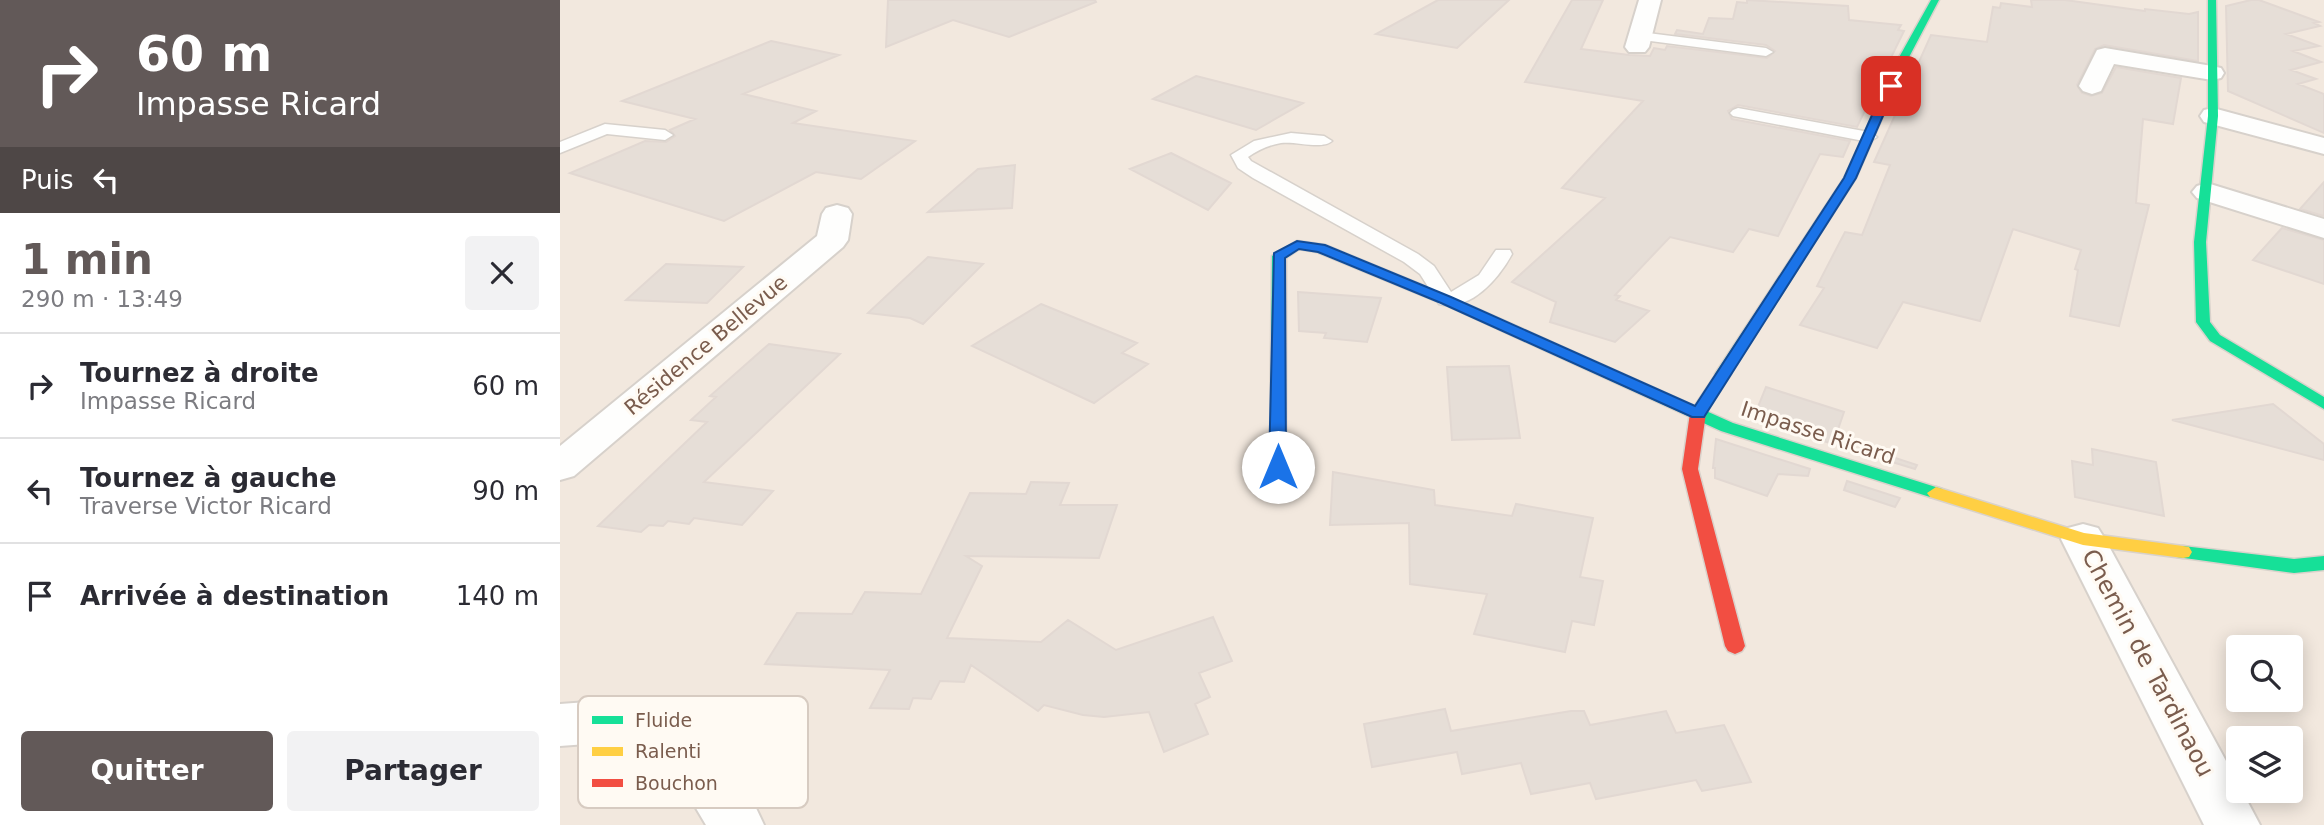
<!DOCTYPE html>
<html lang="fr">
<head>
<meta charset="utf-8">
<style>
  :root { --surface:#fff; --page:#f2f2f3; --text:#2b2b33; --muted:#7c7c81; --line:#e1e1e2; --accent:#625958 }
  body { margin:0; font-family:"DejaVu Sans",sans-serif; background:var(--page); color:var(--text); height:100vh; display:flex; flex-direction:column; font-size:26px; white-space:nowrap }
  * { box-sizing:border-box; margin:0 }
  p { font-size:23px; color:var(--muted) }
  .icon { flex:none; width:38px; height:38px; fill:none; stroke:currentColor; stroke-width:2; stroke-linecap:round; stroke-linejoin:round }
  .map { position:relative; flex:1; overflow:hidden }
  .details { display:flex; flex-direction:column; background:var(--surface); width:560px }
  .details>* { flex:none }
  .top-card { background:#625958; color:#fff; overflow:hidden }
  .fabs { position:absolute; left:1666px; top:635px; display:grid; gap:14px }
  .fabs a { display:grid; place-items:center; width:77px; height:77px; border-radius:7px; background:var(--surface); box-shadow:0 4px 18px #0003; font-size:35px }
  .pin { position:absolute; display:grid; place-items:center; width:60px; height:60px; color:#fff; margin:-30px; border-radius:14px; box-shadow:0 4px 10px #0006 }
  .me { position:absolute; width:77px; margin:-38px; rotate:0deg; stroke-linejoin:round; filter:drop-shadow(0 0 5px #0008) }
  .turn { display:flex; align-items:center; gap:24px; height:147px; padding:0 21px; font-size:32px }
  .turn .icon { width:91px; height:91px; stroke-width:2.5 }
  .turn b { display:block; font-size:49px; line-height:60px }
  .then { display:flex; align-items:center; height:66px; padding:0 21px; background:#0003; gap:14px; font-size:26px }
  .round { display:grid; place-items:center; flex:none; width:74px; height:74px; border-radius:7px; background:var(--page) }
  .summary { display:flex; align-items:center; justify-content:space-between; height:119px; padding:0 21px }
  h1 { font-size:42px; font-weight:700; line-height:52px; color:var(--accent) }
  .action { display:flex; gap:14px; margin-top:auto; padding:14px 21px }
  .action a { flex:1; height:80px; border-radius:7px; background:var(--accent); color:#fff; font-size:28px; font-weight:700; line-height:80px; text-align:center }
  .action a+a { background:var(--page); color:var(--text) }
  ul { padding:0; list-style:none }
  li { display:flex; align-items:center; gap:21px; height:105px; padding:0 21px; border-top:2px solid var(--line) }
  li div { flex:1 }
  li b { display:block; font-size:26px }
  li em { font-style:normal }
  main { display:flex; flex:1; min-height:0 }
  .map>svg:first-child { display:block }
  .residential { fill:#f2e8de; fill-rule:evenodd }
  .building { fill:#e6ded7; stroke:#e2d8d2; stroke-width:2 }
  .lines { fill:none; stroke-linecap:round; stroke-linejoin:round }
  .lane-casing { stroke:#d7d1cb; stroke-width:3 }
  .street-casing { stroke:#d7d1cb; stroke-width:4 }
  .fast-casing { stroke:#d9d2cb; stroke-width:3 }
  .slow-casing { stroke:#d9d2cb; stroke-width:3 }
  .jam-casing { stroke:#d9d2cb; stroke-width:3 }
  .lane { fill:#fefefd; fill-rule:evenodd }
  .street { fill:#fefefd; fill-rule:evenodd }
  .fast { fill:#16e098; fill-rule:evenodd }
  .slow { fill:#ffcf43; fill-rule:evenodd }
  .jam { fill:#f24e42; fill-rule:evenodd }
  .route { fill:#1a73e8; stroke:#114b97; stroke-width:2 }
  .labels { text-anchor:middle; stroke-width:6; stroke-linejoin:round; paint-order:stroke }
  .street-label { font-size:21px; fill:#7a5c4d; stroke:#fffaf3 }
  .near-street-label { font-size:24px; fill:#7a5c4d; stroke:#fffaf3 }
  .key { fill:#fffaf3; stroke:#d7cbc1; stroke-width:2 }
  .key-label { font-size:19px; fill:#7a5c4d }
</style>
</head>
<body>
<main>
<section class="details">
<div class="top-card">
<div class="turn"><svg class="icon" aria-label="right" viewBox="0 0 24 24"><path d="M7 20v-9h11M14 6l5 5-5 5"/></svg><div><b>60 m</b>Impasse Ricard</div></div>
<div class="then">Puis<svg class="icon" aria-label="left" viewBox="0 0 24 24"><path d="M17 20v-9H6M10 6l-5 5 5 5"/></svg></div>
</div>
<div class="summary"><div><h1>1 min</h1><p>290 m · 13:49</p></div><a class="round"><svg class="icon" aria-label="close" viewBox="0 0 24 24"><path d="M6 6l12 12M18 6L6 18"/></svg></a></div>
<ul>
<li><svg class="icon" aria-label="right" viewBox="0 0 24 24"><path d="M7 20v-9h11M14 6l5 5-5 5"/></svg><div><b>Tournez à droite</b><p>Impasse Ricard</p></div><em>60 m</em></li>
<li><svg class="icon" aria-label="left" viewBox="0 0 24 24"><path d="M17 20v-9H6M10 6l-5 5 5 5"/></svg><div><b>Tournez à gauche</b><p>Traverse Victor Ricard</p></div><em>90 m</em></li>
<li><svg class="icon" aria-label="arrive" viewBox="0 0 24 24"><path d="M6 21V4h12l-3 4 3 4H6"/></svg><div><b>Arrivée à destination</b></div><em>140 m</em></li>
</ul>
<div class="action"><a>Quitter</a><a>Partager</a></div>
</section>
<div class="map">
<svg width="1764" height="825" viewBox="0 0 1764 825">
  <rect width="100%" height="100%" fill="#f9f5f0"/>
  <path class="residential" d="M0 0H1764V825H0ZM1678 648H1731V700H1678ZM1678 738H1731V791H1678Z"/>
  <path class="building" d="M328 0H535L536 2 449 37 393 20 326 47Z
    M878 0H949L897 48 816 34Z
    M1012 0H1043L1021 49 1069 55 1090 56 1094 48 1105 50 1107 46 1207 58 1215 51 1206 45 1115 34 1117 30 1143 34 1149 18 1173 19 1177 2 1187 3V0L1288 6 1289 20 1341 25 1338 30 1344 31 1297 127 1178 105 1168 111 1172 119 1290 141 1283 157 1260 154 1218 236 1189 229 1173 252 1110 237 1055 295 1060 296 1056 300 1089 311 1055 342 990 322 996 302 952 282 1045 198 1002 188 1083 101 965 82Z
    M1471 0H1505L1585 11V9L1629 14 1638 12V61L1544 45 1535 49 1517 85 1522 93 1531 96 1542 93 1556 67 1621 78 1613 124 1583 119 1576 203 1589 205 1559 326 1510 316 1518 270 1515 269 1521 250 1453 229 1420 321 1343 302 1317 348 1240 325 1264 288 1257 286 1285 232 1302 235 1330 165 1314 162 1371 35 1427 42 1433 7 1440 8 1441 3 1472 7Z
    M1691 0H1699L1759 22 1754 23 1760 26 1726 34 1759 46 1733 51 1761 62 1731 70 1756 79 1738 84 1764 94V133L1668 91 1666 6Z
    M211 41 279 55 183 94 256 111 233 123 355 141 301 179 256 172 164 221 10 173 85 141 106 142 115 136 110 130 135 119 62 101Z
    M636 76 743 103 696 130 593 99Z
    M611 153 671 183 648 210 570 169Z
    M455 165 452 208 368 212 418 169Z
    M1764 182V216L1740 209Z
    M1722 228 1764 240V284L1693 260Z
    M368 257 423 264 363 324 350 318 308 313Z
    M106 264 183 267 147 303 66 300Z
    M738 292 821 298 807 342 764 338 766 333 739 331Z
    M481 304 577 343 562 353 588 364 534 403 412 346Z
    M209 344 280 354 144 482 213 491 182 525 134 518 129 524 108 521 103 526 89 525 81 532 38 526 147 422 131 420 156 397 150 396Z
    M949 366 960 438 892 440 887 367Z
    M1206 387 1284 412 1273 444 1193 419Z
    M1713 404 1764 444V460L1612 420Z
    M1156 439 1250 469 1248 476 1218 474 1207 496 1155 478V468H1153Z
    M1302 447 1357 465 1355 469 1300 452Z
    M1532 449 1596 462 1604 516 1515 497 1512 461 1533 465Z
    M773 472 874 490 875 505 952 516 956 504 1033 518 1020 577 1043 581 1034 625 1012 621 1005 652 914 634 927 594 850 584 849 523 770 525Z
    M1287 481 1340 498 1335 507 1284 490Z
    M471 482 509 483 500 505H557L539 558 406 556 422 566 387 638 481 642 508 620 556 650 653 617 672 661 639 673 650 697 635 704 648 734 604 752 589 712 544 717 523 715 484 705 478 711 411 665 404 682 380 681 371 699 353 698 349 709 310 708 330 670 205 664 237 613 292 614 305 592 361 594 410 493 466 494Z
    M885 709 891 731 1011 711H1024L1030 725 1106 711 1116 733 1164 725 1191 782 1142 791 1136 780 1036 799 1030 783 971 794 961 763 902 774 897 752 812 767 804 724Z"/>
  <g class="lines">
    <g class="lane-casing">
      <path id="lane" d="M1080 32 1206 48 1213 52 1206 56 1075 39 1073 36Z
        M1178 108 1309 132 1317 137 1309 142 1173 116 1170 113 1173 110Z
        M45 124 105 130 113 135 105 140 47 134 0 153V142Z
        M731 133 764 136 772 141C762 150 736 141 721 143 709 145 698 150 688 157L691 161 858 254 874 266 891 292 919 275 936 250H950L952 254C939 278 911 312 879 304L860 274 844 262 693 178 678 168 671 155 694 141Z"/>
    </g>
    <g class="street-casing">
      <path id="street" d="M1079 0H1101L1089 47 1085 52H1069L1065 47Z
        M1545 48 1652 66 1661 68 1664 73 1661 78 1652 80 1554 64 1541 91 1532 94 1523 91 1519 86 1537 50Z
        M1653 108 1764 138V154L1644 122 1640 116 1644 110Z
        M1647 183 1764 219V238L1637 198 1632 192 1637 186Z
        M277 205 288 208 292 214 288 240 283 247 14 476 0 480V446L257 236 262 214 266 208Z
        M1523 524 1538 528 1545 539 1678 783V791H1682L1700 825H1644L1501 539 1508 528Z
        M68 699 138 720 196 808 204 825H146L102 751 68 741 0 746V704Z"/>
    </g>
    <g class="fast-casing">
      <path id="fast" d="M1371 0H1379L1347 61 1296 178 1168 377H1158L1155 374 1284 178 1337 61Z
        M1648 0H1656L1658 116 1646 242 1650 322 1660 335 1764 397V409L1650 341 1636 322 1634 242 1648 116Z
        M737 241 765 245 891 297 1173 423 1382 489 1385 493 1382 497H1370L1161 431 881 303 757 252 739 249 726 258V467L724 471H712L710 467 712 256Z
        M1623 546 1734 559 1764 556V570L1734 573 1617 557 1614 552 1617 547Z"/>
    </g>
    <g class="slow-casing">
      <path id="slow" d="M1376 487 1524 533 1623 546 1629 547 1632 552 1629 557 1623 558 1523 545 1370 497 1367 493Z"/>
    </g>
    <g class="jam-casing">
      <path id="jam" d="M1163 369 1171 374 1146 413 1138 469 1185 646 1182 651 1175 654 1168 651 1165 646 1122 469 1130 413 1158 371Z"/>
    </g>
    <use href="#lane" class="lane"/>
    <use href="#street" class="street"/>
    <use href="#fast" class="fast"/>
    <use href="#slow" class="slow"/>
    <use href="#jam" class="jam"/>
  </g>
  <path class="route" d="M1331 83 1336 86 1296 178 1144 417H1132L881 303 758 252 739 249 725 258 726 467 718 473 709 467 714 253 737 241 765 245 891 297 1135 406 1284 178 1325 86Z"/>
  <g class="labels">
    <g class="street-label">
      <text transform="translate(146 345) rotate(-40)" y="7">Résidence Bellevue</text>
      <text transform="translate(1258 433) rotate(18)" y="7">Impasse Ricard</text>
    </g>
    <g class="near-street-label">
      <text transform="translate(1588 663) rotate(62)" y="8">Chemin de Tardinaou</text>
    </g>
  </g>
  <rect x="18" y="696" width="230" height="112" rx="10" class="key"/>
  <rect x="32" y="716" width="31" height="8" fill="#16e098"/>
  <rect x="32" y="747" width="31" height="9" fill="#ffcf43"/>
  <rect x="32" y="779" width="31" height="8" fill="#f24e42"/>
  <g class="key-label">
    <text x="75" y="727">Fluide</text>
    <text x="75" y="758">Ralenti</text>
    <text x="75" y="790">Bouchon</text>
  </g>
</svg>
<div class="fabs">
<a><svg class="icon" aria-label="search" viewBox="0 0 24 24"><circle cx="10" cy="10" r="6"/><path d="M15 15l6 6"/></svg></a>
<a><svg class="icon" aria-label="layers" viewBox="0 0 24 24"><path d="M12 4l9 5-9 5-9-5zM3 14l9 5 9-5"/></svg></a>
</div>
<div class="pin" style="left:1331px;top:86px;background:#d93025"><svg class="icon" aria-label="arrive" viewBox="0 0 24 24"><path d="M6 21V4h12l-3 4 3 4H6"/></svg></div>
<svg class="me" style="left:718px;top:467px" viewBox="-20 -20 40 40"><circle r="19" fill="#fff"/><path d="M0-13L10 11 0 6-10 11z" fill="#1a73e8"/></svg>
</div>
</main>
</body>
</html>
